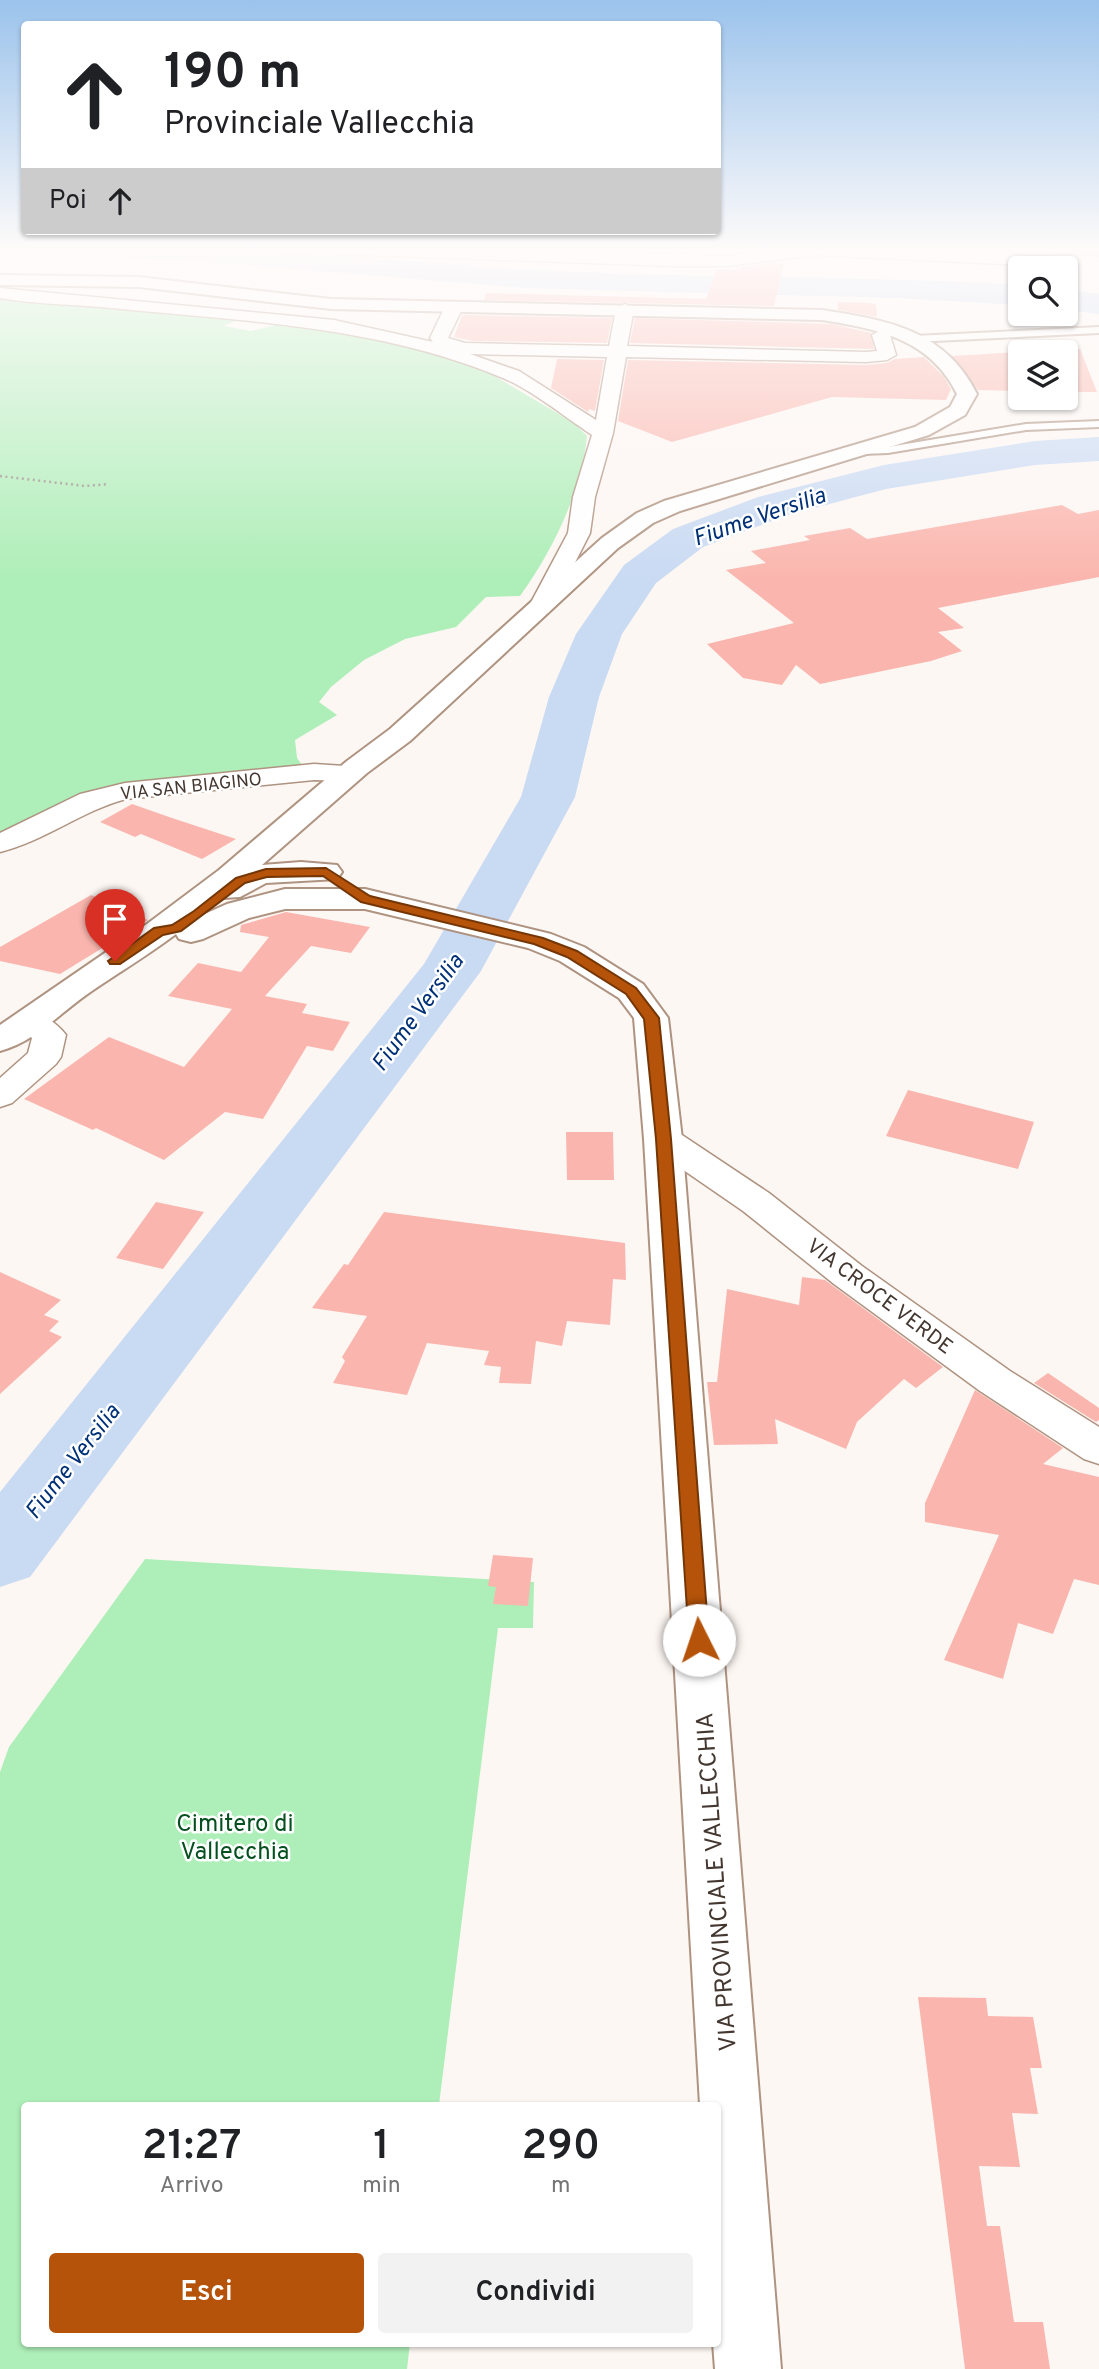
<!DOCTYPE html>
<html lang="it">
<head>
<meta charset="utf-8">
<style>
  :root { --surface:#fff; --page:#f2f2f2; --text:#202124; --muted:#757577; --accent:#b45309 }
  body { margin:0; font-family:Overpass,sans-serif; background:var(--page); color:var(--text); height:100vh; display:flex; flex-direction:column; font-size:26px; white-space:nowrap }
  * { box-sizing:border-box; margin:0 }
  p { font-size:23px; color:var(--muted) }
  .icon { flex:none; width:38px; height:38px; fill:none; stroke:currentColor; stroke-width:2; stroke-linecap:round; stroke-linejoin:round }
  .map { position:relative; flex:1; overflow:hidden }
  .panel { position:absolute; left:21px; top:2102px; width:700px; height:245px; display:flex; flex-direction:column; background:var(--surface); border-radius:7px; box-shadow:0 2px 5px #0004 }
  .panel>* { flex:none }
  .banner { position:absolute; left:21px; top:21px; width:700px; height:214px; border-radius:7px; box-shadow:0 2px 5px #0004; background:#fff; color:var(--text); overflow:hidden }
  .controls { position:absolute; left:1008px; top:256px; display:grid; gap:14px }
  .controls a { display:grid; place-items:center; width:70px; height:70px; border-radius:7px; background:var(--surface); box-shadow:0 2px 5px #0004; font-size:35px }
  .pin { position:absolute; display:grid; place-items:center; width:60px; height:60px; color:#fff; margin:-72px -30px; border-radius:50% 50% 50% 0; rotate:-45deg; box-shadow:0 0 7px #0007 }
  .pin .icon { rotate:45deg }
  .me { position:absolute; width:77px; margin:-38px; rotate:356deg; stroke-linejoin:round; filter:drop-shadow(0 0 5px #0008) }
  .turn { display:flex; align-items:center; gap:24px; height:147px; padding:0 28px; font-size:32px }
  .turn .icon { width:91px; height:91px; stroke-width:2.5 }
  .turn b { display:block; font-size:49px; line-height:60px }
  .then { display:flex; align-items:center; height:66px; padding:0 28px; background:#0003; gap:14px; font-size:26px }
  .eta { display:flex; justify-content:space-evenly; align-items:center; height:119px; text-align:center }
  .eta b { font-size:42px; font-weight:600; line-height:49px }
  .primary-button { display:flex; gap:14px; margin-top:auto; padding:14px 28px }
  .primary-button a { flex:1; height:80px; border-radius:7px; background:var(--accent); color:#fff; font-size:28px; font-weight:600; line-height:80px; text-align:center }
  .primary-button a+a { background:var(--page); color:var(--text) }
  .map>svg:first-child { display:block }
  .green { fill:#aeeeb8 }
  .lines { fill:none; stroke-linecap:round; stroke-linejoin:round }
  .river { fill:#c9daf3; fill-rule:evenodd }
  .building { fill:#fab6ae }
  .lane-casing { stroke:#af9381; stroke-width:4 }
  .street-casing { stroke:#af9381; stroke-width:3 }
  .secondary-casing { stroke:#af9381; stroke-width:4 }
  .path { stroke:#9a908b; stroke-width:2.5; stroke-dasharray:2 3.5; stroke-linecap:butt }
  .lane { fill:#fff; fill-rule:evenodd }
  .street { fill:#fff; fill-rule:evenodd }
  .secondary { fill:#fff; fill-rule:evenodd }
  .route { fill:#b45309; stroke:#753606; stroke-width:2 }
  .labels { text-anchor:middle; stroke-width:5; stroke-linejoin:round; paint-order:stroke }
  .far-street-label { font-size:18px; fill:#433730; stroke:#fff }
  .street-label { font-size:21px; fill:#433730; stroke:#fff }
  .water-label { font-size:23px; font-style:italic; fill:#003177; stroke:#fff }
  .near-park-label { font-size:24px; fill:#05501f; stroke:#fff }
  .near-street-label { font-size:24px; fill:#433730; stroke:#fff }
</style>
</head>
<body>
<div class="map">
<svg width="1099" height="2369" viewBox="0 0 1099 2369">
  <rect width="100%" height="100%" fill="#fdf7f3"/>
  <path class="green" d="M939 249H1099V257Z
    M0 295 126 305 237 320 224 326 251 331 280 324 321 329 430 349 481 368 574 423 587 436C582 491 552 552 520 596L486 597 456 627 405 639 364 660 331 687 319 702 337 715 295 740 297 758 310 776 112 797 0 851Z
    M145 1559 534 1582 533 1628H498L439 2105H24V2343H410L407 2369H0V1772L9 1747Z"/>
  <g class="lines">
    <path class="river" d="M119 249C254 242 387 262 521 269 687 279 854 275 1020 285V305L896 298 524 288 232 264 134 258 123 255Z
      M1066 290 1099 294V314L1066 310Z
      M1099 437V461L1035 465 886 489 788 515 703 547 656 583 622 634 599 697 575 797 481 971 30 1577 0 1587V1492L424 964 521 797 549 697 576 634 624 565 673 529 758 497 884 465 1035 441Z"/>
  </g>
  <path class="building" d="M784 262 774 306 484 300 486 293 706 299 717 269 741 270V267Z
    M838 302 870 303 876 305 877 317 838 310Z
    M462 315 612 318 607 343 473 341 454 337Z
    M635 318 832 324 871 333 874 349 630 343Z
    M1080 349 1097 392H1066V352H1025Z
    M1020 352V391L978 390 952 356Z
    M924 357 944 377 951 389 946 400 832 397 672 442 618 421 628 360 866 365 887 363 895 359Z
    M557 359 604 360 595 411 589 409 588 412 551 388Z
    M1062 505 1078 514 1099 510V577L938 608 964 628 938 632 962 651 931 661 820 684 796 665 782 685 743 678 707 644 794 623 726 570 766 563 751 551 810 540 804 536 850 528 867 539Z
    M132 804 172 818 236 839 202 859 141 834 135 837 100 822Z
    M91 895 148 920 60 974 0 961V947Z
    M286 912 370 927 351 953 311 946 265 996 307 1004 302 1013 350 1022 333 1051 307 1046 263 1119 225 1112 164 1160 96 1128 93 1130 24 1099 109 1037 184 1067 232 1009 168 996 198 963 241 972 269 937 240 932 241 925Z
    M908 1090 1034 1122 1018 1169 886 1136Z
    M566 1132H613L614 1180H567Z
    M156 1202 204 1212 163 1269 116 1258Z
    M384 1212 625 1243 626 1280 613 1279 610 1325 567 1321 562 1346 536 1341 531 1384 499 1383 501 1367 484 1365 489 1351 427 1343 407 1395 333 1383 345 1361 342 1357 367 1316 312 1308 344 1264 348 1265Z
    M0 1272 61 1300 44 1315 59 1321 49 1331 62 1337 0 1394Z
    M802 1277 825 1280 943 1367 916 1388 904 1379 857 1422 846 1449 775 1419 778 1444 714 1445 707 1382H717L727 1289 799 1305Z
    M1048 1373 1099 1408V1420L1096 1422 1034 1383Z
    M975 1390 1063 1448 1043 1464 1099 1477V1585L1074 1579 1053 1634 1018 1623 1003 1679 944 1660 999 1535 925 1522V1503Z
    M493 1555 533 1558 528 1606 493 1604 496 1587 488 1586Z
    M918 1997 986 1998 988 2016 1033 2017 1042 2068H1030L1038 2114 1012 2113 1020 2167 979 2166 987 2226H1000L1014 2322H1043L1050 2369H965Z"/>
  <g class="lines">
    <g class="lane-casing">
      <path id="lane" d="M1099 327V333L914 342 909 339 914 336Z
        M1099 421V427L1026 430 888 453 862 454 857 451 862 448 888 447 1026 424Z"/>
    </g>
    <g class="street-casing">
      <path id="street" d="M331 249H465L728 256 787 249H889L1046 256 1054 261 1046 266 815 255 728 266H672L339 254Z
        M0 288 334 320 433 342 430 338 443 311 441 307 450 302 456 303 461 311 448 338 465 343 609 346 616 309 625 304 634 309 627 346 866 352 877 351 872 335 881 330 890 335 896 355 887 360 866 362 626 357 613 433 595 497 590 533 552 608 548 613H532L528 608 568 533 573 497 592 435C565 417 532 390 503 378 375 324 236 321 101 307 67 304 33 304 0 298ZM470 354 607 357 596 420 519 371Z
        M314 764 360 767 364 773 360 779 350 781 314 780 126 799C81 811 45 841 0 852V833L80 794 125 783Z
        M31 1012C45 1016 57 1023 66 1035L61 1057 56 1064 12 1103 0 1107V1078L28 1053 32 1038 14 1022 19 1015Z
        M663 1128 676 1131 769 1193 862 1266 1010 1371 1099 1427V1464L1084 1459 980 1391 834 1284 743 1211 650 1147 645 1139 650 1131Z"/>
    </g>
    <g class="secondary-casing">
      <path id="secondary" d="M0 275 139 277 331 299 822 310C888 320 945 330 977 394L965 415 929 435 680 511 653 523 618 548 410 741 367 773 262 865 301 862 337 865 342 872 337 879 266 883 240 897 223 898 198 917 227 904 285 889H365L551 934 584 947 643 984 668 1018 682 1139 781 2369H715L713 2343H718V2105H700L644 1139 634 1018 619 998 560 961 528 948 365 909H285L249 918 203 939 191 942 179 939 176 934C147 956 116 974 86 995 58 1015 34 1042 0 1051V1025L147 924 219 870 347 761 390 729 602 538 637 513 664 501 915 427 950 407 957 394C930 339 878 329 822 320L331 309 139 287 0 285Z"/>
    </g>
    <path class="path" d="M0 476 85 486 109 484"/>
    <use href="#lane" class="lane"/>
    <use href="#street" class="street"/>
    <use href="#secondary" class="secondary"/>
  </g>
  <linearGradient id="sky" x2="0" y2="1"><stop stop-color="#9bc3ec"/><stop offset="0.43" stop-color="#fefbfa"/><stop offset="1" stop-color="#fefbfa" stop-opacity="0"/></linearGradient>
  <rect width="1099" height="580" fill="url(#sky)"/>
  <path class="route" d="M326 868 370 896 543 938 577 951 636 988 659 1018 671 1139 709 1640 706 1646 699 1649 692 1646 689 1640 656 1139 644 1019 626 994 567 957 534 944 361 902 323 876 267 877 245 883 181 931 163 935 120 964H110L108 961 154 928 172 925 194 911 236 878 266 869Z"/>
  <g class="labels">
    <g class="far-street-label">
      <text transform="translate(191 786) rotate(-6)" y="6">VIA SAN BIAGINO</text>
    </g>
    <g class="street-label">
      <text transform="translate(880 1296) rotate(37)" y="7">VIA CROCE VERDE</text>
    </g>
    <g class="water-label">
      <text transform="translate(759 516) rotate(-19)" y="8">Fiume Versilia</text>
      <text transform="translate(417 1012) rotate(-54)" y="8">Fiume Versilia</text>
      <text transform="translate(72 1461) rotate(-52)" y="8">Fiume Versilia</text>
    </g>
    <g class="near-park-label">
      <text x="235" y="1831">Cimitero di<tspan x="235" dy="28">Vallecchia</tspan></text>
    </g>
    <g class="near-street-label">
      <text transform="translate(716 1882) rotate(-94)" y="8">VIA PROVINCIALE VALLECCHIA</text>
    </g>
  </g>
</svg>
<div class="controls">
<a><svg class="icon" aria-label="search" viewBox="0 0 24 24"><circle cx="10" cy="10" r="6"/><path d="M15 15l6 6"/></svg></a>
<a><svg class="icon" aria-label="layers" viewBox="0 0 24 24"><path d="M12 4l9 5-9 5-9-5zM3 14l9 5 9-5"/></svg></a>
</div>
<div class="pin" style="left:115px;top:961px;background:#d93025"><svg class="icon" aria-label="arrive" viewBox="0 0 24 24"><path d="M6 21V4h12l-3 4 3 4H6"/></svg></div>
<svg class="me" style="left:699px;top:1640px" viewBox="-20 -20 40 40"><circle r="19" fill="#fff"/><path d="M0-13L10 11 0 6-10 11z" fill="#b45309"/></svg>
<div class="banner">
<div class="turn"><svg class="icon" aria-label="ahead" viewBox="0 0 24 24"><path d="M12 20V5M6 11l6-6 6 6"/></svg><div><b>190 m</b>Provinciale Vallecchia</div></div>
<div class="then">Poi<svg class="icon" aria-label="ahead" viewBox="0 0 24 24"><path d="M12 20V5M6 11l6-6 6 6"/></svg></div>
</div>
<section class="panel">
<div class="eta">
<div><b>21:27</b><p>Arrivo</p></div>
<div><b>1</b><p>min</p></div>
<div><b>290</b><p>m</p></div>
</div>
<div class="primary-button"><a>Esci</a><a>Condividi</a></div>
</section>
</div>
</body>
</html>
